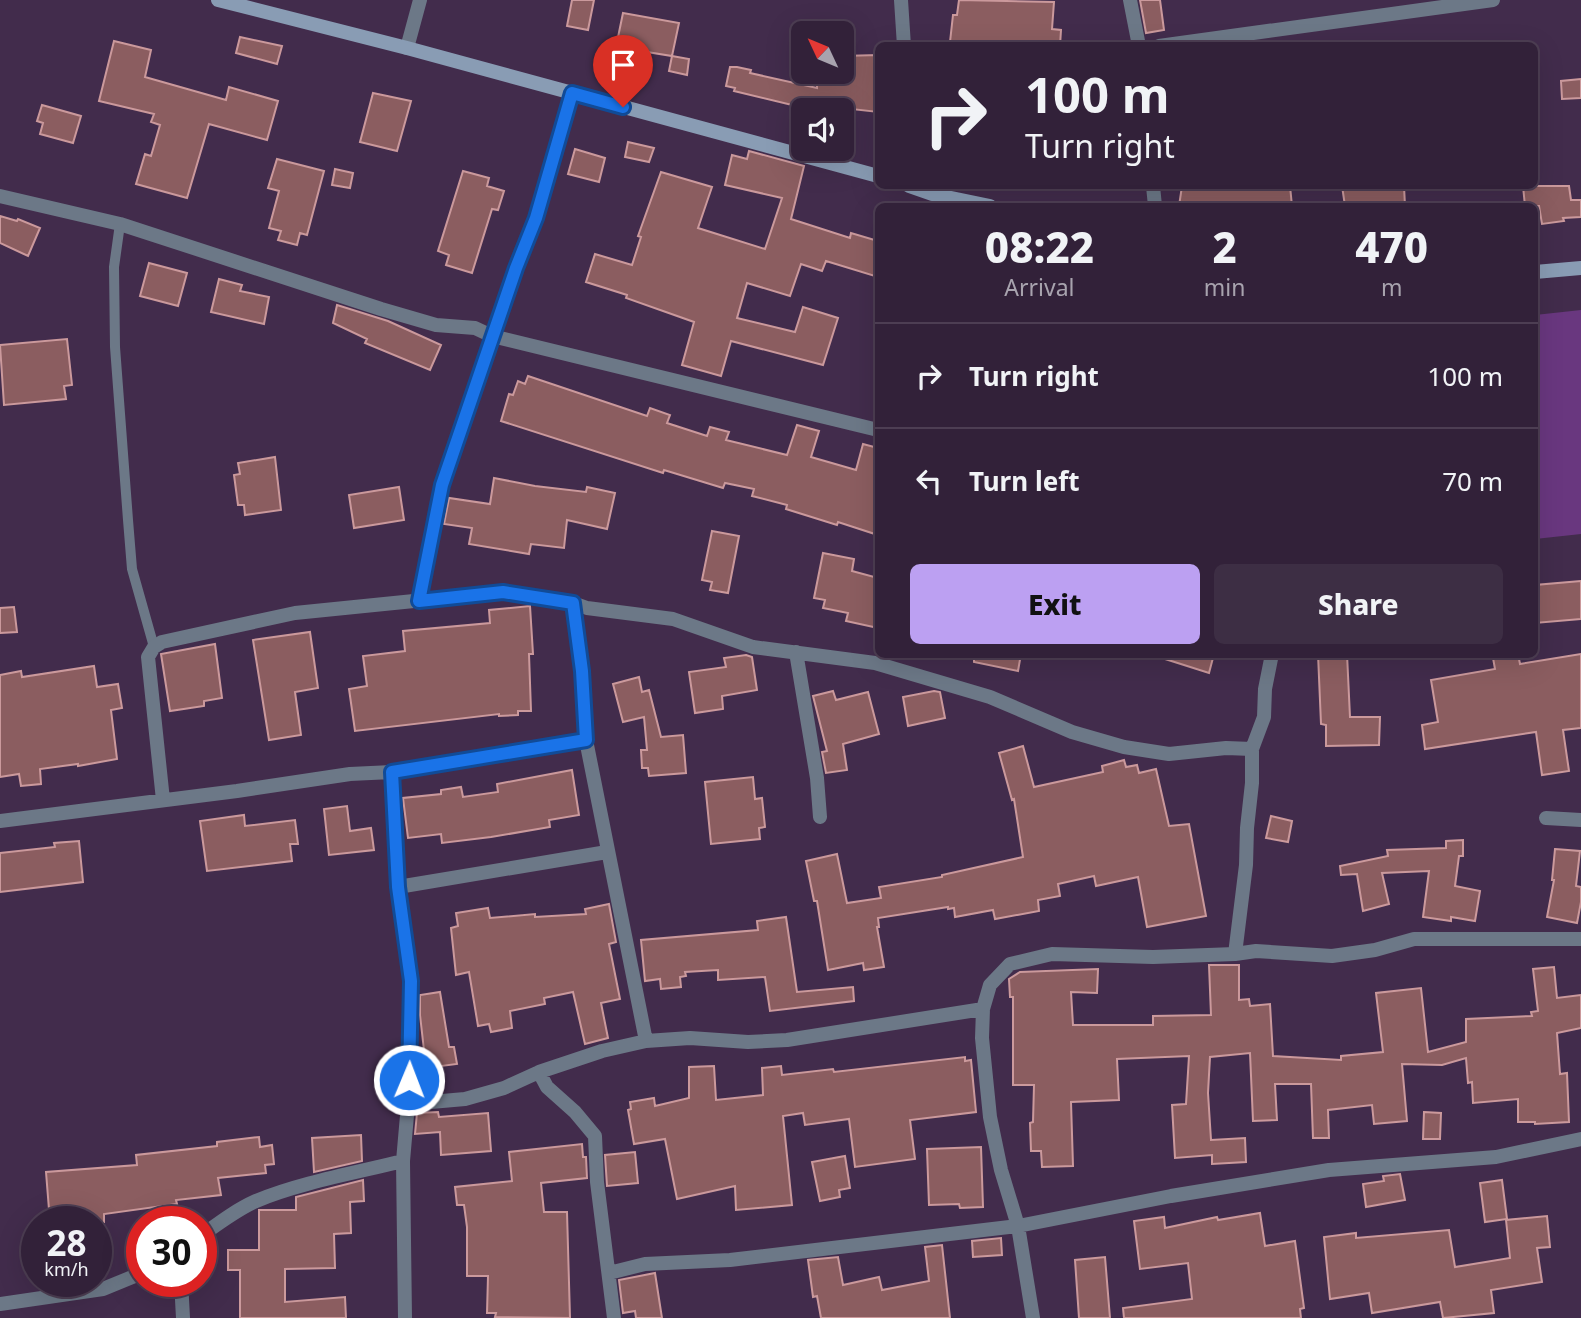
<!DOCTYPE html>
<html lang="en">
<head>
<meta charset="utf-8">
<style>
  :root { --surface:#322139; --page:#3d2e44; --text:#f1f3f6; --muted:#a8a3ae; --line:#4d3e53; --accent:#bca0f2 }
  body { margin:0; font-family:"Noto Sans",sans-serif; background:var(--page); color:var(--text); height:100vh; display:flex; flex-direction:column; font-size:26px; white-space:nowrap }
  * { box-sizing:border-box; margin:0 }
  p { font-size:23px; color:var(--muted) }
  .icon { flex:none; width:38px; height:38px; fill:none; stroke:currentColor; stroke-width:2; stroke-linecap:round; stroke-linejoin:round }
  .map { position:relative; flex:1; overflow:hidden }
  .side { position:absolute; left:875px; top:203px; width:663px; height:455px; display:flex; flex-direction:column; background:var(--surface); border-radius:10px; box-shadow:0 7px 28px #0002,0 0 0 2px var(--line) }
  .side>* { flex:none }
  .top-card { position:absolute; left:875px; top:42px; width:663px; height:147px; border-radius:10px; box-shadow:0 7px 28px #0002,0 0 0 2px var(--line); background:#322139; color:var(--text); overflow:hidden }
  .needle { width:46px; rotate:314deg }
  .fabs { position:absolute; left:791px; top:21px; display:grid; gap:14px }
  .fabs a { display:grid; place-items:center; width:63px; height:63px; border-radius:10px; background:var(--surface); box-shadow:0 7px 28px #0002,0 0 0 2px var(--line); font-size:35px }
  .speed { position:absolute; left:21px; top:1206px; display:flex; gap:14px; font-size:35px; font-weight:700; text-align:center }
  .speed>* { display:grid; place-content:center; width:91px; height:91px; border-radius:50%; background:var(--surface); box-shadow:0 7px 28px #0002,0 0 0 2px var(--line); line-height:1 }
  .speed small { font-size:18px; font-weight:400 }
  .speed .limit { border:10px solid #d22; background:#fff; color:#111 }
  .pin { position:absolute; display:grid; place-items:center; width:60px; height:60px; color:#fff; margin:-72px -30px; border-radius:50% 50% 50% 0; rotate:-45deg; box-shadow:0 0 7px #0007 }
  .pin .icon { rotate:45deg }
  .me { position:absolute; width:77px; margin:-38px; rotate:1deg; stroke-linejoin:round; filter:drop-shadow(0 0 5px #0008) }
  .turn { display:flex; align-items:center; gap:24px; height:147px; padding:0 35px; font-size:32px }
  .turn .icon { width:91px; height:91px; stroke-width:2.5 }
  .turn b { display:block; font-size:49px; line-height:60px }
  .eta { display:flex; justify-content:space-evenly; align-items:center; height:119px; text-align:center }
  .eta b { font-size:42px; font-weight:800; line-height:49px }
  .action { display:flex; gap:14px; margin-top:auto; padding:14px 35px }
  .action a { flex:1; height:80px; border-radius:10px; background:var(--accent); color:#111; font-size:28px; font-weight:800; line-height:80px; text-align:center }
  .action a+a { background:var(--page); color:var(--text) }
  ul { padding:0; list-style:none }
  li { display:flex; align-items:center; gap:21px; height:105px; padding:0 35px; border-top:2px solid var(--line) }
  li div { flex:1 }
  li b { display:block; font-size:26px }
  li em { font-style:normal }
  .map>svg:first-child { display:block }
  .green { fill:#69377f }
  .building { fill:#8b5d60; stroke:#cb999c; stroke-width:2 }
  .lines { fill:none; stroke-linecap:round; stroke-linejoin:round }
  .lane { stroke:#6c7887; stroke-width:10 }
  .street { stroke:#6c7887; stroke-width:14 }
  .secondary { stroke:#899cb4; stroke-width:14 }
  .route-casing { stroke:#114b97; stroke-width:18 }
  .route { stroke:#1a73e8; stroke-width:12 }
</style>
</head>
<body>
<div class="map">
<svg width="1581" height="1318" viewBox="0 0 1581 1318">
  <rect width="100%" height="100%" fill="#422c4c"/>
  <path class="green" d="M1581 310V534L1535 539V315Z"/>
  <path class="building" d="M572 0H594L588 30 567 26Z
    M959 0 1054 2 1052 29 1061 30 1060 46H966V43L950 42 953 15H957Z
    M1140 0H1160L1164 30 1146 33Z
    M623 13 679 23 672 56 616 47Z
    M240 37 282 46 277 64 236 53Z
    M114 41 151 50 145 77 226 100 229 87 278 101 267 140 209 124 187 198 136 184 145 154 151 156 160 125 151 122 154 114 99 101Z
    M878 55V112L807 104V106L792 103V105L734 91 735 88 726 86 730 67H737L751 70 750 73 817 88V72H842V56Z
    M672 56 689 59 687 75 669 71Z
    M1581 79V98L1562 99 1561 81Z
    M373 93 411 101 397 151 360 142Z
    M42 105 81 116 73 143 40 134 43 123 37 121Z
    M628 142 654 148 649 162 625 157Z
    M575 149 605 158 599 182 568 174Z
    M749 151 804 166 791 219 850 238 851 233 878 241V277L826 261 822 271 801 264 790 296 747 283 737 318 795 332 803 307 838 318 823 365 731 341 721 376 682 365 694 322 626 298 627 295 586 282 595 254 632 265 641 237 638 236 661 172 712 187 698 228 765 249 782 198 725 185 732 155 747 159Z
    M277 159 324 171 307 235 300 233 297 245 278 240 281 231 269 228 279 191 268 188Z
    M335 169 353 173 350 188 332 185Z
    M463 171 489 178 487 186 504 191 498 210 492 209 472 273 446 265 449 255 438 251Z
    M1182 186 1218 188 1290 186 1292 206H1179Z
    M1342 186H1404L1405 206H1345Z
    M1523 186H1569L1571 200H1581V217L1563 218 1564 221 1542 224 1539 206H1525Z
    M0 216 17 221 18 219 40 228 28 256 0 243Z
    M149 263 187 273 178 306 140 296Z
    M219 279 242 285 240 291 269 297 264 324 211 312Z
    M337 305 388 321 441 345 430 370 365 343 367 339 333 323Z
    M67 339 72 385 64 386 66 399 4 405 0 345Z
    M528 376 647 416 650 408 670 415 667 423 707 436 710 427 729 432 726 440 787 455 797 425 819 431 811 457 856 470 863 444 878 448V535L838 522 837 525 786 509 787 505 752 496 754 489 725 483 723 488 664 470 663 473 501 421 509 394 513 395 518 381 525 384Z
    M275 457 281 510 245 515 244 505H238L234 475 240 474 238 463Z
    M494 478 535 486 586 492 587 487 615 493 607 529 567 520 564 548 531 544 529 554 469 544 472 528 444 524 449 498 490 504Z
    M399 487 404 520 354 528 349 495Z
    M712 531 739 536 728 593 710 590 712 582 702 580Z
    M823 553 854 559 852 571 878 578V628L846 621 848 613 823 608 825 600 814 598Z
    M1581 581V619L1535 623V585Z
    M530 606 533 654H529L531 711H518V715L499 716V714L355 731 349 689 367 686 363 656 405 651 403 631 490 623 489 610Z
    M14 607 17 632 0 633V608Z
    M310 632 318 688 295 692 301 735 269 740 253 640Z
    M215 644 222 698 204 701V706L170 711 161 654Z
    M974 654H1021L1018 671 974 662Z
    M1163 654H1214L1209 673 1162 658Z
    M1318 654H1347L1350 717H1380L1379 745 1326 746V725L1321 724Z
    M1511 654H1518L1520 664 1581 654V728L1563 730 1569 771 1542 775 1536 732 1425 749 1422 725 1438 722 1431 680 1495 669 1493 658Z
    M746 655 752 657 757 690 722 696 723 709 695 713 689 672 726 667 724 658Z
    M94 666 97 687 118 684 122 708 111 710 117 759 78 766V764L40 769 41 784 21 786 19 774 0 777V675L21 671 22 677Z
    M639 677 642 692 649 690 661 737 683 735 686 773 649 776 648 768H642L641 750H647L644 717 623 722 613 684Z
    M833 691 836 700 868 692 879 734 843 744 847 770 826 773 822 752 827 751 813 696Z
    M934 691 940 692 945 718 908 726 903 697Z
    M1023 746 1034 787 1103 772 1102 766 1124 760 1126 767 1137 765 1139 773 1156 769 1169 826 1189 824 1206 916 1147 927 1138 877 1096 886 1094 876 1058 884 1060 896 1038 900 1039 911 995 919 993 910 955 917 954 908 948 909V907L878 918 879 927H877L884 967 864 970 863 963 828 970 817 901H814L806 861 837 854 847 903 881 898 879 887 942 877V875L1023 857 1014 799 1012 800 999 753Z
    M572 770 579 815 549 820 550 827 491 837 442 843 441 834 408 838 403 798 441 794V790L461 787 463 797 498 792 497 784Z
    M753 777 755 799 762 798 765 827 759 828 760 839 711 844 705 782Z
    M347 806 350 831 371 828 374 850 329 855 324 809Z
    M244 815 245 826 295 820 298 844H290L292 861 207 871 200 821Z
    M1271 816 1292 821 1288 842 1266 838Z
    M1463 840V856H1459L1455 886 1480 891 1475 921 1451 917V921L1423 917 1429 871 1382 873 1389 904 1363 911 1357 874 1341 875 1340 866 1388 856 1387 850 1446 848V841Z
    M79 841 83 882 0 892V853L55 847 54 843Z
    M1555 849 1580 851 1576 886 1581 887V902L1577 923 1547 917 1554 880H1552Z
    M609 904 616 942 609 944 620 999 601 1003 608 1038 585 1044 573 992 544 998 545 1004 510 1011 512 1028 491 1032 489 1024 478 1026 469 972 456 975 451 928 458 926 456 913 488 908 490 918 535 914V917L586 914 585 909Z
    M786 917 797 992 853 987 854 1001 770 1011 765 977 718 980V970L685 972 686 976 680 977 681 987 661 989 660 979 645 981 641 940 758 930 757 921Z
    M1209 965H1239V1000L1249 999 1250 1006 1270 1004 1273 1056 1341 1060V1056L1383 1052 1376 993 1421 988 1428 1052 1466 1042V1019L1532 1016 1531 1012 1538 1011 1533 969 1554 967 1557 998 1581 995V1028L1557 1033 1560 1074 1567 1073 1569 1122 1535 1124V1122H1518V1099L1473 1103 1472 1082 1468 1083 1466 1058 1442 1065 1402 1064 1407 1121 1374 1124 1372 1105 1328 1110 1329 1138H1313L1311 1084H1275L1277 1120 1253 1121 1250 1053 1210 1057 1208 1093 1211 1140 1245 1138 1246 1162 1212 1164V1155L1175 1158 1172 1105 1186 1104 1189 1056 1117 1059 1119 1100 1071 1102 1073 1166 1042 1167 1041 1151H1031L1030 1123 1033 1122 1034 1085H1013V997H1010L1009 979 1020 972 1098 969 1097 993 1071 992 1073 1025H1153V1016L1211 1015Z
    M440 992 449 1047H454L457 1064 426 1068 420 1015V995Z
    M965 1057V1061L971 1060 976 1112 910 1120 915 1159 855 1167 849 1119 805 1125 803 1113 783 1116 792 1205 736 1210 735 1186 677 1199 665 1139 634 1144 628 1110 631 1109 630 1102 654 1098 655 1106 689 1098V1067L714 1066 716 1100 763 1095 762 1068 781 1066 782 1075 833 1069 834 1072Z
    M438 1112 439 1117 488 1113 491 1151 441 1155 440 1132 415 1134 417 1113Z
    M1424 1112 1441 1113 1440 1139H1423Z
    M361 1135 362 1161 314 1172 312 1138Z
    M259 1137 260 1147 272 1145 274 1164 265 1165 266 1173 218 1178 221 1195 176 1200 177 1204 104 1214V1222H50L46 1172 137 1165 136 1155 217 1146V1142Z
    M582 1144 583 1157H586L587 1178 541 1183 544 1212H567L570 1318 495 1317 496 1313H487L488 1276H467V1227L464 1205H457L455 1187 512 1181 509 1152Z
    M981 1147 983 1207 960 1208 959 1204 929 1205 927 1149Z
    M635 1152 638 1183 607 1186 605 1155Z
    M845 1156 850 1188 839 1190 840 1197 820 1201 812 1162Z
    M1400 1174 1405 1200 1366 1207 1363 1184 1384 1181 1383 1176Z
    M363 1180 364 1201 350 1202 351 1233 334 1234 335 1268 285 1269V1302L345 1297 346 1318H240V1270H228V1250H259V1210H296V1197Z
    M1502 1180 1507 1219 1485 1222 1480 1183Z
    M1260 1213 1265 1246 1295 1241 1304 1308 1300 1309 1301 1318H1124L1123 1308 1192 1299 1188 1263 1140 1269 1134 1221 1164 1217 1165 1228 1217 1217 1218 1220Z
    M1547 1216 1550 1247 1537 1248 1542 1282 1491 1290 1494 1313 1443 1318 1440 1302 1372 1313 1369 1293 1330 1299 1324 1237 1356 1233V1238L1449 1230 1455 1267 1510 1258 1506 1220Z
    M1001 1238 1002 1255 973 1257 972 1241Z
    M942 1245 950 1318H821L817 1296 813 1297 808 1260 838 1257 843 1285 879 1277 882 1290 929 1281 925 1247Z
    M1105 1257 1110 1318H1079L1075 1260Z
    M655 1273 662 1318H636L635 1311 623 1313 619 1280Z"/>
  <g class="lines">
    <path class="lane" d="M120 224 114 267 115 347 128 520 132 569 154 647"/>
    <path class="street" d="M901 0 904 46
      M1130 0 1139 46
      M1159 46 1493 0
      M407 48 420 0
      M1153 186 1155 206
      M0 196 120 224 381 309 436 325 475 328 492 336 878 430
      M419 601 442 485 516 268 536 218 572 93
      M573 603 582 671 586 740 646 1041
      M796 652 817 778 820 817
      M392 772 398 887 411 981 408 1104 403 1161 405 1318
      M163 800 148 657 154 647 162 642 295 613 503 592 573 603 587 608 673 619 753 647 875 663 990 697 1072 732 1124 747 1169 754 1226 748 1252 749
      M1546 818 1581 820
      M0 821 237 791 350 774 392 772 586 740
      M398 887 607 852
      M1235 954 1256 951 1332 956 1375 950 1414 939H1581
      M539 1072 547 1087 575 1112 595 1136 597 1182 614 1318
      M408 1104 465 1099 504 1088 539 1072 602 1051 646 1041 690 1038 748 1042 787 1040 983 1009
      M201 1236C219 1223 236 1210 256 1201 298 1183 359 1172 403 1161
      M609 1273 645 1264 730 1260 1018 1226 1171 1196 1329 1170 1496 1157 1581 1139
      M181 1281 183 1318
      M0 1304 103 1289 142 1273
      M1033 1318 1018 1226 1001 1170 990 1117 982 1038 983 1009 990 985 1010 964 1052 954 1153 957 1235 954 1246 865 1247 828 1252 783V749L1264 717 1265 689 1272 654"/>
    <path class="secondary" d="M218 0 407 48 878 176
      M909 186 932 194 990 206
      M1535 272 1581 268"/>
  </g>
  <g class="lines">
    <g class="route-casing">
      <path id="route" d="M409 1080 411 981 398 887 392 772 586 740 582 671 573 603 503 592 419 601 442 485 516 268 536 218 572 93 623 107"/>
    </g>
    <use href="#route" class="route"/>
  </g>
</svg>
<div class="fabs">
<a><svg class="needle" viewBox="-14 -14 28 28"><path d="M0-13l5 13h-10z" fill="#e53935"/><path d="M0 13l5-13h-10z" fill="#a8a3ae"/></svg></a>
<a><svg class="icon" aria-label="sound" viewBox="0 0 24 24"><path d="M4 9h4l5-4v14l-5-4H4zM17 9q2 3 0 6"/></svg></a>
</div>
<div class="speed"><div>28<small>km/h</small></div><div class="limit">30</div></div>
<div class="pin" style="left:623px;top:107px;background:#d93025"><svg class="icon" aria-label="arrive" viewBox="0 0 24 24"><path d="M6 21V4h12l-3 4 3 4H6"/></svg></div>
<svg class="me" style="left:409px;top:1080px" viewBox="-20 -20 40 40"><circle r="17" fill="#1a73e8" stroke="#fff" stroke-width="3"/><path d="M0-11L8 9 0 5-8 9z" fill="#fff"/></svg>
<div class="top-card">
<div class="turn"><svg class="icon" aria-label="right" viewBox="0 0 24 24"><path d="M7 20v-9h11M14 6l5 5-5 5"/></svg><div><b>100 m</b>Turn right</div></div>
</div>
<section class="side">
<div class="eta">
<div><b>08:22</b><p>Arrival</p></div>
<div><b>2</b><p>min</p></div>
<div><b>470</b><p>m</p></div>
</div>
<ul>
<li><svg class="icon" aria-label="right" viewBox="0 0 24 24"><path d="M7 20v-9h11M14 6l5 5-5 5"/></svg><div><b>Turn right</b></div><em>100 m</em></li>
<li><svg class="icon" aria-label="left" viewBox="0 0 24 24"><path d="M17 20v-9H6M10 6l-5 5 5 5"/></svg><div><b>Turn left</b></div><em>70 m</em></li>
</ul>
<div class="action"><a>Exit</a><a>Share</a></div>
</section>
</div>
</body>
</html>
